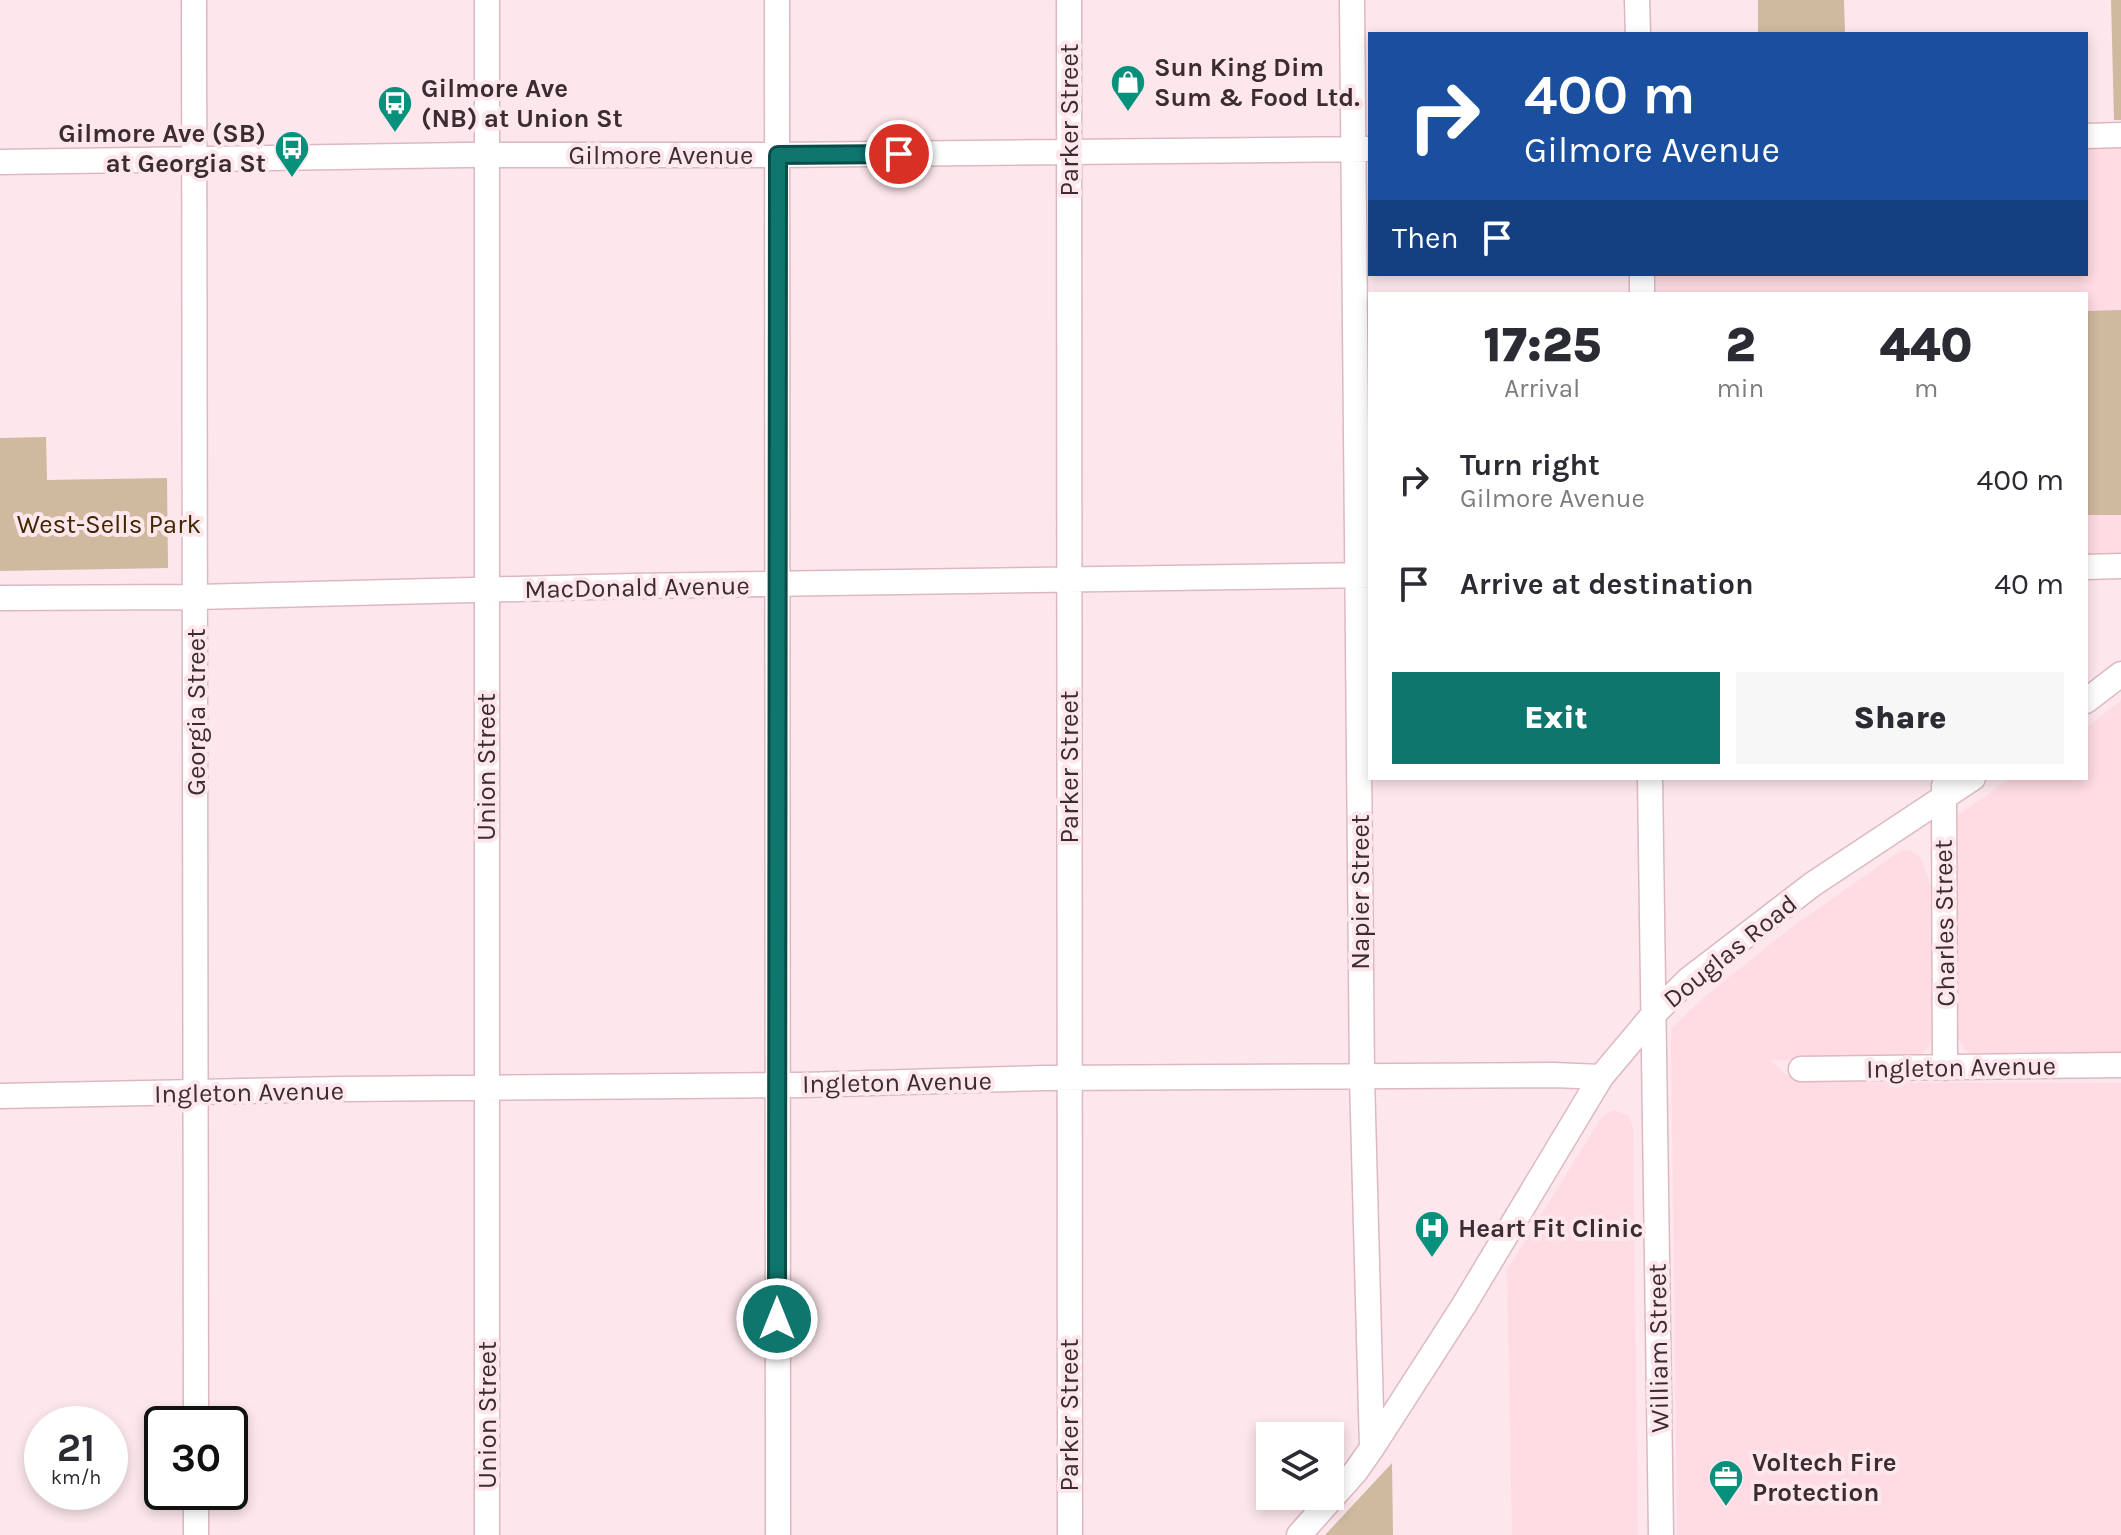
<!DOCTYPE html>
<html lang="en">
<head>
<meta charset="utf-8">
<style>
  :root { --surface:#fff; --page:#f7f7f7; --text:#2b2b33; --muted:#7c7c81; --accent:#0f766e }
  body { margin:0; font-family:Karla,sans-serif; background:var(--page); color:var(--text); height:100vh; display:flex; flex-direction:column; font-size:30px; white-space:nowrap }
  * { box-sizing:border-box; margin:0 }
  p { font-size:26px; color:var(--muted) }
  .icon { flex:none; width:44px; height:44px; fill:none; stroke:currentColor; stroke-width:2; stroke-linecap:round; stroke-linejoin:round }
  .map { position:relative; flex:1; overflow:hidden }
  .sheet { position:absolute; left:1368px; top:292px; width:720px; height:488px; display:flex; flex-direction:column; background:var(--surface); border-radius:0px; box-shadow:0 4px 12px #0003 }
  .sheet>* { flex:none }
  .guide { position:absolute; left:1368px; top:32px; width:720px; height:244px; border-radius:0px; box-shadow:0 4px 12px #0003; background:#1a4fa0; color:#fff; overflow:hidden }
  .fabs { position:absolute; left:1256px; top:1422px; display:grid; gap:16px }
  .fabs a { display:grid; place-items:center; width:88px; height:88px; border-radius:0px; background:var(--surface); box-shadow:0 4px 12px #0003; font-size:40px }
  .speed { position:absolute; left:24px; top:1406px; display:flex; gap:16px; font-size:40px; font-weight:700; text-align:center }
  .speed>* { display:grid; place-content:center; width:104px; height:104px; border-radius:50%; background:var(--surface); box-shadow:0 4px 12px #0003; line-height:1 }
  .speed small { font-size:20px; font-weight:400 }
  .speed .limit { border:4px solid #111; border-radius:12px; background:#fff; color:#111 }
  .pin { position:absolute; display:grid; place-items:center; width:68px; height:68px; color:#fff; margin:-34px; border:4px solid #fff; border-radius:50%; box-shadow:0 2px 8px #0007 }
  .me { position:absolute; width:88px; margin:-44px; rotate:0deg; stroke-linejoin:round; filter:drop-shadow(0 0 6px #0008) }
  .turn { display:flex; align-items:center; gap:28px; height:168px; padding:0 24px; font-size:36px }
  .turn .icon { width:104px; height:104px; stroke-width:2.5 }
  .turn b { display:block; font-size:56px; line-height:68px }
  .then { display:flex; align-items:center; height:76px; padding:0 24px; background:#0003; gap:16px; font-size:30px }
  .eta { display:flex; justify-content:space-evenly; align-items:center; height:136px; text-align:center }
  .eta b { font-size:48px; font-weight:800; line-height:56px }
  .primary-button { display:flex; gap:16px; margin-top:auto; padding:16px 24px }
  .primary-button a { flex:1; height:92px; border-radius:0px; background:var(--accent); color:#fff; font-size:32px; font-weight:800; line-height:92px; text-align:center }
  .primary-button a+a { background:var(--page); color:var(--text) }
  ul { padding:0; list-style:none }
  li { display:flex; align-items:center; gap:24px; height:104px; padding:0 24px }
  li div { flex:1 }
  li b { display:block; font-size:30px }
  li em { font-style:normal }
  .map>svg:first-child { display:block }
  .built { fill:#ffdbe3 }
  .green { fill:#cfb99f }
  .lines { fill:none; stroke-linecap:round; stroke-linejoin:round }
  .minor-casing { stroke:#dcb9c1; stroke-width:27 }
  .minor { stroke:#fff; stroke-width:24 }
  .route-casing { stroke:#0a4d48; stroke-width:20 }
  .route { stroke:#0f766e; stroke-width:14 }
  .labels { text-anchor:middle; stroke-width:8; stroke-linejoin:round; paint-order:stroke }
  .poi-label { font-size:26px; font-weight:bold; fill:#3a2c30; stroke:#fde7ec; text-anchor:start }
  .street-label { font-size:26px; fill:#3a2c30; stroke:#fde7ec }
  .park-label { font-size:26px; fill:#3f2600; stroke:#fde7ec }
</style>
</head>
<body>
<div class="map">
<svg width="2121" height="1535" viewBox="0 0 2121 1535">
  <rect width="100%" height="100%" fill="#fde7ec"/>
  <path class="built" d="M2121 147V556L2086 557V294H1653V274H2086V148Z
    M2121 700V1052L1971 1053 1964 1049 1955 1031 1950 891 1956 867 1958 815 2011 778H2086V728Z
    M1910 850 1922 859 1931 887 1933 1037 1928 1048 1912 1061 1770 1060 1795 1082 2121 1083V1535H1677L1671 1029 1703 998 1792 927 1900 851Z
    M1613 1110 1628 1115 1633 1127 1638 1535H1512L1507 1270 1601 1118Z"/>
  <path class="green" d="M1758 0H1844L1845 34H1758Z
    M2111 0H2121V120H2114Z
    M2121 310V515H2086V311Z
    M46 437 47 480 167 478 168 568 0 571V438Z
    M1392 1463 1393 1535H1325Z"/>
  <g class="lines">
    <g class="minor-casing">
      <path id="minor" d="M194 0 196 1424
        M487 0V1535
        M777 0 778 1535
        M1069 0 1070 1535
        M1352 0 1362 1077 1372 1448
        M1637 0 1638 34
        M2086 136 2121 135
        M0 162 466 155H778L1370 149
        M1642 274V294
        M2086 567 2121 566
        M0 598 196 597 633 586 1370 575
        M2086 701 2121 674
        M1650 778 1661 1535
        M1944 786 1945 1068
        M1801 1069 2121 1065
        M0 1096 342 1089 803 1085 1045 1078 1554 1075 1601 1077
        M196 1492V1535
        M1299 1535 1356 1471 1372 1448 1464 1305 1601 1077 1653 1015 1688 980 1813 884 1973 778"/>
    </g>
    <use href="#minor" class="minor"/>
  </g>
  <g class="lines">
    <g class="route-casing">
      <path id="route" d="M777 1319 778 155 899 154"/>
    </g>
    <use href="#route" class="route"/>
  </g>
  <defs>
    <g id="shop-pin" transform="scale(1.8)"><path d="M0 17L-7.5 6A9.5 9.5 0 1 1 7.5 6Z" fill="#05917c" stroke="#fde7ec"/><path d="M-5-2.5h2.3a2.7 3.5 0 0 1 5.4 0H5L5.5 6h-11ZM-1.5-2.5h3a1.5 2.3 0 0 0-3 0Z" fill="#fff"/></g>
    <g id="bus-pin" transform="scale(1.8)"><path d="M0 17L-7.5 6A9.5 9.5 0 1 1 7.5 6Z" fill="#05917c" stroke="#fde7ec"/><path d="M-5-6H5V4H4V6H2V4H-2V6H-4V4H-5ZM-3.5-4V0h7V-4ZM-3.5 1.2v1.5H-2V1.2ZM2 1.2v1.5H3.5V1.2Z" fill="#fff"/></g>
    <g id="hospital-pin" transform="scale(1.8)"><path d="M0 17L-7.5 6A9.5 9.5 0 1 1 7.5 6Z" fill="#05917c" stroke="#fde7ec"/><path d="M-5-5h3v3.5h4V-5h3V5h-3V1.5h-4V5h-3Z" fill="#fff"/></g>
    <g id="office-pin" transform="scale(1.8)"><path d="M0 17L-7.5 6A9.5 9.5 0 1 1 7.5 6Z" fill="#05917c" stroke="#fde7ec"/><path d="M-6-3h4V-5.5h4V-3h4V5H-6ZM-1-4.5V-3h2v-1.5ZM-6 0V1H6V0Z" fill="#fff"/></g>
  </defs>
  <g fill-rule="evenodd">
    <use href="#shop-pin" x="1128" y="82"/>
    <use href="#bus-pin" x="395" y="103"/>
    <use href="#bus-pin" x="292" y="148"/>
    <use href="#hospital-pin" x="1432" y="1228"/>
    <use href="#office-pin" x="1726" y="1477"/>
  </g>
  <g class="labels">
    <g class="poi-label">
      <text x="1154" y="76">Sun King Dim<tspan x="1154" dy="30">Sum &amp; Food Ltd.</tspan></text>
      <text x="421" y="97">Gilmore Ave<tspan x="421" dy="30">(NB) at Union St</tspan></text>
      <text x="266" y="142" text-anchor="end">Gilmore Ave (SB)<tspan x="266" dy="30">at Georgia St</tspan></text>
      <text x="1458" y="1237">Heart Fit Clinic</text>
      <text x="1752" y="1471">Voltech Fire<tspan x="1752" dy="30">Protection</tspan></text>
    </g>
    <g class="street-label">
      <text transform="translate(1069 120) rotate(-90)" y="9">Parker Street</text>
      <text x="661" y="164">Gilmore Avenue</text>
      <text transform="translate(637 587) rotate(-1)" y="9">MacDonald Avenue</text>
      <text transform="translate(196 712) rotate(-90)" y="9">Georgia Street</text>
      <text transform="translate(486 767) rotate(-90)" y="9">Union Street</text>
      <text transform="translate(1069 767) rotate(-90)" y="9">Parker Street</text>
      <text transform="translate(1360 892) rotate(-90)" y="9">Napier Street</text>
      <text transform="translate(1944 923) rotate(-91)" y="9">Charles Street</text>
      <text transform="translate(1730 951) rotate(-39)" y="9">Douglas Road</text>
      <text transform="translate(1961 1067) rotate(-1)" y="9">Ingleton Avenue</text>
      <text transform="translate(897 1082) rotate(-1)" y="9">Ingleton Avenue</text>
      <text transform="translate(249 1092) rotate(-1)" y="9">Ingleton Avenue</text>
      <text transform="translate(1658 1348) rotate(-91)" y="9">William Street</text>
      <text transform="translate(487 1415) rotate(-90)" y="9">Union Street</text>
      <text transform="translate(1069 1415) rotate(-90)" y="9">Parker Street</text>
    </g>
    <g class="park-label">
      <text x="109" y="533">West-Sells Park</text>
    </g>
  </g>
</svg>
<div class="fabs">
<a><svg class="icon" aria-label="layers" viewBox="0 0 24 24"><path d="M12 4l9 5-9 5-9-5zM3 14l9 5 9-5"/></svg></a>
</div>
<div class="speed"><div>21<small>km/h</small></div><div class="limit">30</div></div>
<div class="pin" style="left:899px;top:154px;background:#d93025"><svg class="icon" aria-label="arrive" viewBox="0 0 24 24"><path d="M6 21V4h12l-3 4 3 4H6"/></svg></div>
<svg class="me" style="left:777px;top:1319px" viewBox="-20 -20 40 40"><circle r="17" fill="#0f766e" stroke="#fff" stroke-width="3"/><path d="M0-11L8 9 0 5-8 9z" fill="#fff"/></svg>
<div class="guide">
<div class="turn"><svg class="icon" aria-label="right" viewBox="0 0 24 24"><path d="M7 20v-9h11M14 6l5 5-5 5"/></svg><div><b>400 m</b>Gilmore Avenue</div></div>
<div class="then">Then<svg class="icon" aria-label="arrive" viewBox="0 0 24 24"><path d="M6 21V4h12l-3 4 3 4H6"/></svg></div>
</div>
<section class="sheet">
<div class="eta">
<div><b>17:25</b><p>Arrival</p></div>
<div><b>2</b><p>min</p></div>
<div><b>440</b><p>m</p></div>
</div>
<ul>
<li><svg class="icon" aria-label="right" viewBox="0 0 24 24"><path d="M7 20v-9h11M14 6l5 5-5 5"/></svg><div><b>Turn right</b><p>Gilmore Avenue</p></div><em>400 m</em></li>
<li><svg class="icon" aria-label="arrive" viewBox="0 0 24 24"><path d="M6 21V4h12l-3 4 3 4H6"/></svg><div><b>Arrive at destination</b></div><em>40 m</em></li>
</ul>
<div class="primary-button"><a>Exit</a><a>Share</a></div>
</section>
</div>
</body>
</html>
